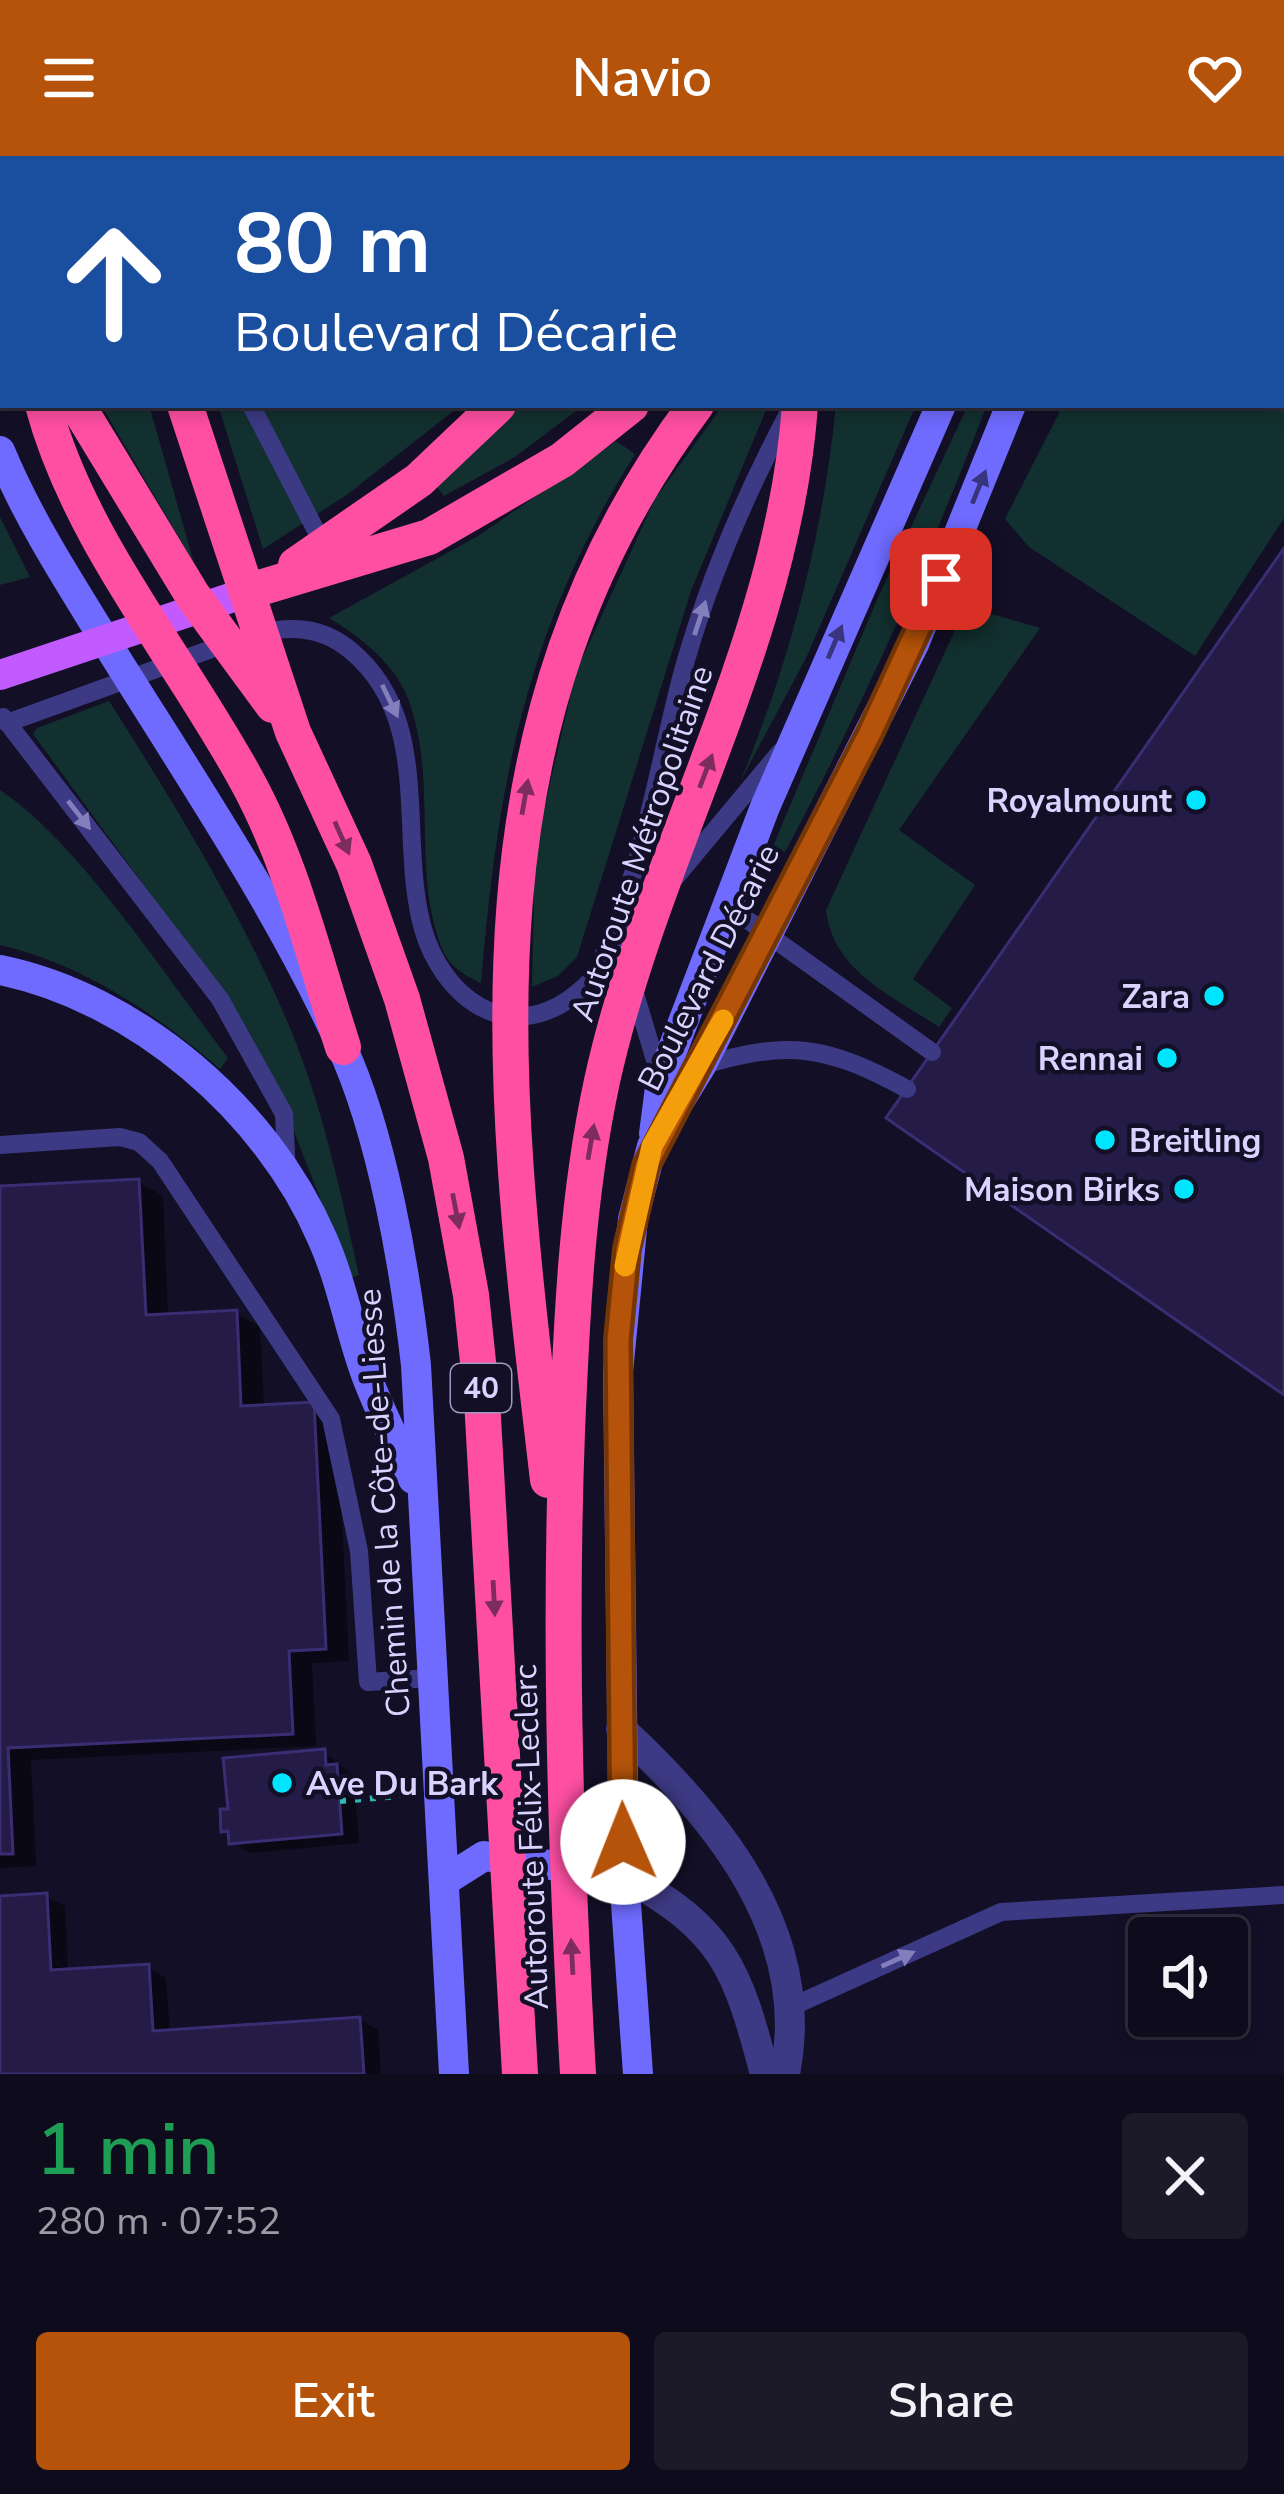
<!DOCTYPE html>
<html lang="en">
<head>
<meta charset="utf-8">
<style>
  :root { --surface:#0e0b1c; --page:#1c1929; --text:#f1f3f6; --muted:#9b9ba3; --line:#2e2b3b; --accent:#b45309 }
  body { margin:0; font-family:"Nunito Sans",sans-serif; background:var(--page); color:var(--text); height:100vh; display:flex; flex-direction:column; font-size:45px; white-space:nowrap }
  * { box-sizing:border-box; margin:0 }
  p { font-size:39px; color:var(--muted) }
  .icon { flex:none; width:66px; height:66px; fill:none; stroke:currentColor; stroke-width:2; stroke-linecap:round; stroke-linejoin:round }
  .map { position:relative; height:1918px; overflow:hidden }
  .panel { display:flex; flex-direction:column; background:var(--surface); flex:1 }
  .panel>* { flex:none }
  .hud { position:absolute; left:0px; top:0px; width:1284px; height:252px; box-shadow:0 6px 18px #0003,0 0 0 3px var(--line); background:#1a4fa0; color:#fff; overflow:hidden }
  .buttons { position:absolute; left:1128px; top:1761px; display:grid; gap:24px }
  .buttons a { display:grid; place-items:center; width:120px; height:120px; border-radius:12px; background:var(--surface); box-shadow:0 6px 18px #0003,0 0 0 3px var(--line); font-size:60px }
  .pin { position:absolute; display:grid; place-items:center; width:102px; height:102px; color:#fff; margin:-51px; border-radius:24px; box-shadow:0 6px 18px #0006 }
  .me { position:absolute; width:132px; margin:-66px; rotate:359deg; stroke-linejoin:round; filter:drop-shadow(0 0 9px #0008) }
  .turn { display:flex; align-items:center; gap:42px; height:252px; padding:0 36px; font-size:54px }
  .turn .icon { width:156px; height:156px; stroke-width:2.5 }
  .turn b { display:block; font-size:84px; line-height:102px }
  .round { display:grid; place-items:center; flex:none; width:126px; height:126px; border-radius:12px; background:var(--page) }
  .overview { display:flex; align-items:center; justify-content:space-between; height:204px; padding:0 36px }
  h1 { font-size:72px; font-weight:600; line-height:90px; color:#1e9e55 }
  .primary-button { display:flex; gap:24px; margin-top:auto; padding:24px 36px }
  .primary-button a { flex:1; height:138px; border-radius:12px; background:var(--accent); color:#fff; font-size:48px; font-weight:600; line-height:138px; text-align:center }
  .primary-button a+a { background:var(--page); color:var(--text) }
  header { display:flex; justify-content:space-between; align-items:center; height:156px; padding:0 36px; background:var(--accent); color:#fff; font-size:54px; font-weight:600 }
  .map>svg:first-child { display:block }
  .green { fill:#12302f }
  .shadow { fill:#0007 }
  .building { fill:#241b47; stroke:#3b2d73; stroke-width:3 }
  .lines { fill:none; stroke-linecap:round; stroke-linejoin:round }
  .path { stroke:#2fb8b0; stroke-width:6; stroke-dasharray:6 9; stroke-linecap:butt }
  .service { stroke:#3d3a85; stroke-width:18 }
  .tertiary { stroke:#3d3a85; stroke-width:30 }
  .secondary { stroke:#6f6bff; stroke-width:30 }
  .primary { stroke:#c25bff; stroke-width:30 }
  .motorway { stroke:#ff4fa3; stroke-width:36 }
  .oneway { fill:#38347d }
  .oneway2 { fill:#837fbc }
  .oneway3 { fill:#7d2c5e }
  .route-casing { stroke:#753606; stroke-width:30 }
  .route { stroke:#b45309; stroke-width:21 }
  .slow { stroke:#f59e0b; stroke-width:21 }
  .poi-dot { fill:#00e5ff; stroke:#130f26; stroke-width:4.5 }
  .labels { text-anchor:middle; stroke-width:9; stroke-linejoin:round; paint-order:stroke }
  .shield { fill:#130f26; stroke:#9e99be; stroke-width:3 }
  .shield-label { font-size:30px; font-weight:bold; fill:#d9d4ff }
  .poi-label { font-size:33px; font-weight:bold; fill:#d9d4ff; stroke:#130f26; text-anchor:end }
  .street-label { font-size:33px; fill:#d9d4ff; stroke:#130f26 }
</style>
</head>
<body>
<header><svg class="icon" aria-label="menu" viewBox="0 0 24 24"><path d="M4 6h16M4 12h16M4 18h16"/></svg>Navio<svg class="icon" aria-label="heart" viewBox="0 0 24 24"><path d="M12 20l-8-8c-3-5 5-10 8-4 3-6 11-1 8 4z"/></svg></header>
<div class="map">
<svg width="1284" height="1918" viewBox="0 0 1284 1918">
  <rect width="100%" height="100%" fill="#130f26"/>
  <path class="green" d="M175 0H609L608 3Z
    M1222 0H1284V362L1195 500 1029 391 1005 363 1063 249H1281V3H1216Z
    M101 249H149L194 407Z
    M218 249H461L348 338 263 393Z
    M517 249H584L515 301 444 340 436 330Z
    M723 249H768L691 435 577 801 558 820 532 831 535 692 576 516 655 343Z
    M836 249H916L807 500 740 626C790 506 823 379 836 249Z
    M968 249H987C927 405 864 548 785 696L773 690 876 446Z
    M616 285 635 298C526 473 498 625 481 827 464 819 448 810 441 790 411 711 439 621 407 540 392 505 360 481 329 462L478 380Z
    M0 361 30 421 0 429Z
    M985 456 1040 472 899 674 975 729 913 823 952 852 939 871C891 839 833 815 826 754L962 459Z
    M109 545C174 647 239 753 287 865 322 946 340 1034 359 1119L351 1122 275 927 165 758 33 578 37 572Z
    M0 634C78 685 169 825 228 902L220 913C156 858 83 808 0 789Z"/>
  <path class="shadow" d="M139 1026 163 1040 168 1160 236 1157 260 1171 264 1251 313 1249 337 1263 349 1505 312 1507 316 1590 31 1604 36 1710 0 1712V1033Z
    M324 1596 354 1621 359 1687 250 1697 232 1686 224 1674Z
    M46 1740 65 1750 68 1816 148 1811 166 1822 170 1877 360 1864 378 1874 381 1918H0V1743Z"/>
  <path class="building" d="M1284 392V1239L886 962Z
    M139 1023 146 1159 237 1154 241 1250 314 1246 326 1493 289 1495 293 1578 8 1592 13 1698H0V1030Z
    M325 1593 326 1609 337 1608 342 1678 229 1688 228 1675 221 1676 220 1653H228L223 1602Z
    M47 1737 51 1814 149 1808 153 1875 360 1861 364 1918H0V1740Z"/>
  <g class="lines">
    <path class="path" d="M340 1645 400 1640"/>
    <path class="service" d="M202 0V3
      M1009 3 1014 0
      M251 249 326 394
      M254 479C289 469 321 470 350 494 431 560 400 670 420 761 433 825 490 886 558 850 588 834 614 798 636 772
      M3 561 220 843 284 958 287 1018
      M7 567 228 487
      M675 722 780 596
      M728 750 932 896
      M603 800C642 713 657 617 680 526 705 431 744 341 790 254
      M633 831 661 924
      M701 910C790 883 827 890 907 933
      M0 989 120 981 139 986 160 1005 331 1263 359 1395 368 1526 431 1522
      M791 1851 1001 1756 1284 1739"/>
    <path class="tertiary" d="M621 1573C717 1662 813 1777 785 1918
      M624 1719C724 1774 737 1812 765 1918"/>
    <path class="secondary" d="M1054 3 1055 0
      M1125 3 1128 0
      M0 295C29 365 71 429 111 494 188 618 281 756 341 889 382 977 405 1112 416 1209L454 1918
      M0 814C136 842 267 954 322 1082 341 1124 349 1170 364 1213 377 1251 397 1287 413 1323
      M654 978 661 924 765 651 941 249
      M446 1724 484 1700 624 1719
      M638 1918 624 1719 618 1216 633 1063 652 990 701 910 914 488 1011 249"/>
    <path class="primary" d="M0 519 263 431"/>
    <path class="motorway" d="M147 0V3
      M798 0V3
      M638 3 639 0
      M881 3 885 0
      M933 3 936 0
      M0 87 3 99
      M43 249C80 386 180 501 247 625 292 707 314 802 343 891
      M77 249 193 440 273 549
      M185 249 293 576 354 708 402 843 446 1002 471 1139 482 1244 520 1918
      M296 409 419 324 498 249
      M263 431 429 381 562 304 631 249
      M548 1324C504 944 450 577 696 249
      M578 1918C566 1704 559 1490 567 1275 572 1157 577 1041 602 925 653 694 783 488 800 249"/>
  </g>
  <defs><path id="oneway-solid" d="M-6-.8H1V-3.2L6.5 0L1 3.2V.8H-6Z" transform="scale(3)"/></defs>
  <g class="oneway">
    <use href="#oneway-solid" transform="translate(979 331) rotate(-68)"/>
    <use href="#oneway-solid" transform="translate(835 486) rotate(-67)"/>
  </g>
  <g class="oneway2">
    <use href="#oneway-solid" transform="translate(700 462) rotate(-72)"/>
    <use href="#oneway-solid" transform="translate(390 545) rotate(64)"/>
    <use href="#oneway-solid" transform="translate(79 659) rotate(52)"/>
    <use href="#oneway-solid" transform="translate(898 1803) rotate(-24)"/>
  </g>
  <g class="oneway3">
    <use href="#oneway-solid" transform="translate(706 615) rotate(-69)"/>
    <use href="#oneway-solid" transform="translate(525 641) rotate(-80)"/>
    <use href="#oneway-solid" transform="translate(342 682) rotate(66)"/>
    <use href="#oneway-solid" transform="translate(591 986) rotate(-80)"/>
    <use href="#oneway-solid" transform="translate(456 1055) rotate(79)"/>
    <use href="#oneway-solid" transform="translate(494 1442) rotate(87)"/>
    <use href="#oneway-solid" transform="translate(572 1801) rotate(-93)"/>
  </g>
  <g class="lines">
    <g class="route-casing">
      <path id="route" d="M623 1686 618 1184 627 1093 646 1010 870 577 941 423"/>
    </g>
    <use href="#route" class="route"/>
    <path class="slow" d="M625 1110 652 990 723 864"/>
  </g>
  <g class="poi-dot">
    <circle cx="1196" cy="644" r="12"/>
    <circle cx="1214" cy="840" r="12"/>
    <circle cx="1167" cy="902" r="12"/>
    <circle cx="1105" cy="984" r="12"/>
    <circle cx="1184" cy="1033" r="12"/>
    <circle cx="282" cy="1627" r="12"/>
  </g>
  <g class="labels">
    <rect class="shield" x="451" y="1208" width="60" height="48" rx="9"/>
    <g class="shield-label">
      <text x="481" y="1242">40</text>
    </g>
    <g class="poi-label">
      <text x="1172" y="656">Royalmount</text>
      <text x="1190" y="852">Zara</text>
      <text x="1143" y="914">Rennai</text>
      <text x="1129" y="996" text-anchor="start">Breitling</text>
      <text x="1160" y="1045">Maison Birks</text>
      <text x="306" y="1639" text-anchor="start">Ave Du Bark</text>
    </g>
    <g class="street-label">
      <text transform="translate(641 687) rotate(-71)" y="12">Autoroute Métropolitaine</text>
      <text transform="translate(708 811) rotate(-63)" y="12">Boulevard Décarie</text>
      <text transform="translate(383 1347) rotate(-94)" y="12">Chemin de la Côte-de-Liesse</text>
      <text transform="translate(530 1681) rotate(-92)" y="12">Autoroute Félix-Leclerc</text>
    </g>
  </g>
</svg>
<div class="buttons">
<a><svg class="icon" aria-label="sound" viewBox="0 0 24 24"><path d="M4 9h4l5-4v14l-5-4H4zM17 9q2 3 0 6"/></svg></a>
</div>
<div class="pin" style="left:941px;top:423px;background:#d93025"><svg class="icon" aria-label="arrive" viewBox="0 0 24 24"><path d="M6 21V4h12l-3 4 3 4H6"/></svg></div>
<svg class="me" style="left:623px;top:1686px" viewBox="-20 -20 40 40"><circle r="19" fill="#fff"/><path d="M0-13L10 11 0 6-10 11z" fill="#b45309"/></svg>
<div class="hud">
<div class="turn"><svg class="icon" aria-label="ahead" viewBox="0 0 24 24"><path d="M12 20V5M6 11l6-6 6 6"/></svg><div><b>80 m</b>Boulevard Décarie</div></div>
</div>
</div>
<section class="panel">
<div class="overview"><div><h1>1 min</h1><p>280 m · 07:52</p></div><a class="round"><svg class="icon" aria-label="close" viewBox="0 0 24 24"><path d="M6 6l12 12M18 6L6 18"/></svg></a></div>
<div class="primary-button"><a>Exit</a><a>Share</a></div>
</section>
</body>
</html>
